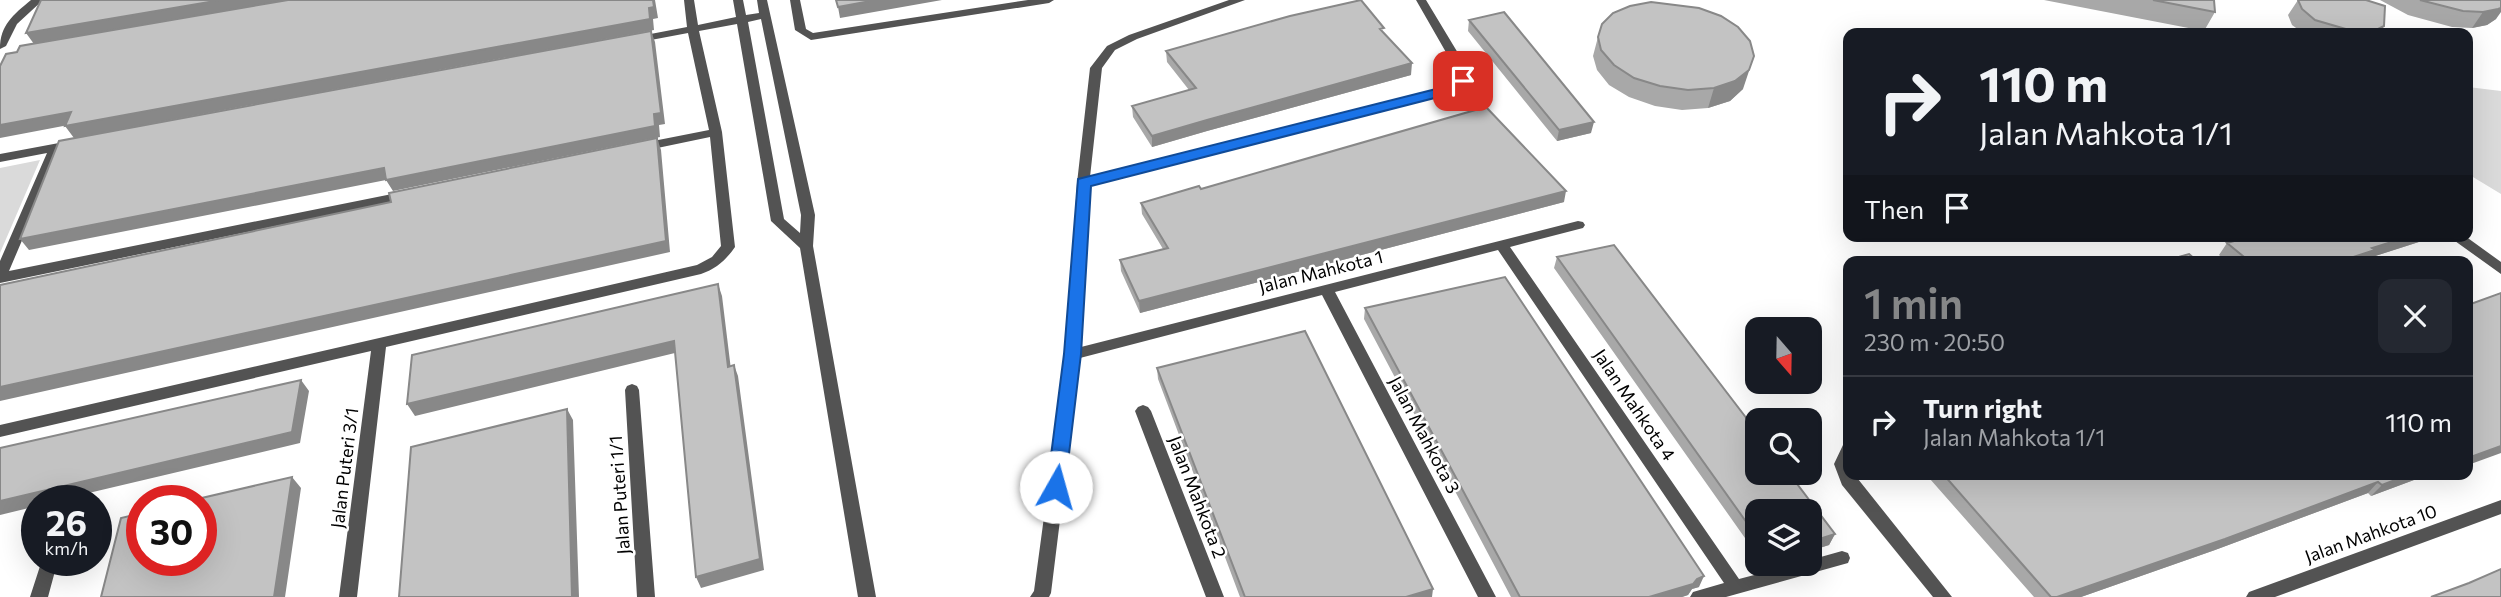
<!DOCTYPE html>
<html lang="en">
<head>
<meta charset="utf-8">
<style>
  :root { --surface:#171b24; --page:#242831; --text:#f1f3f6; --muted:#9ea1a6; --line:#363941; --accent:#858687 }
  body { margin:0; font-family:Commissioner,sans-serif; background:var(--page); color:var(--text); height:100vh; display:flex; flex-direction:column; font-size:26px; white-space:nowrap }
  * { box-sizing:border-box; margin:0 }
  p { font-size:23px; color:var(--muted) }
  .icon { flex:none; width:38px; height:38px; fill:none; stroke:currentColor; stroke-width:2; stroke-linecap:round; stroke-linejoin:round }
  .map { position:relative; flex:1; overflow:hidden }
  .sheet { position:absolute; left:1843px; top:256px; width:630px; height:224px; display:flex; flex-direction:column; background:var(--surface); border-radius:14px; box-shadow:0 7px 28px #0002 }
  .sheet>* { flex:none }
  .hud { position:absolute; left:1843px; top:28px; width:630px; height:214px; border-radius:14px; box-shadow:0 7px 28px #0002; background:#171b24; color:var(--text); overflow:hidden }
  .needle { width:46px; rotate:160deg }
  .fabs { position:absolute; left:1745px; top:317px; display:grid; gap:14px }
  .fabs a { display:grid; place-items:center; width:77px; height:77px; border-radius:14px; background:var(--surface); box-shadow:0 7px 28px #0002; font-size:35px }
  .speed { position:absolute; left:21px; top:485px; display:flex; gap:14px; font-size:35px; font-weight:700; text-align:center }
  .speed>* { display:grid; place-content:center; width:91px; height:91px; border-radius:50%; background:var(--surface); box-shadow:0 7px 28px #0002; line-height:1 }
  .speed small { font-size:18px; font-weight:400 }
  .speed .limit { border:10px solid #d22; background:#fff; color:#111 }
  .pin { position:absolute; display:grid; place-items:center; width:60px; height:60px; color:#fff; margin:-30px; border-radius:14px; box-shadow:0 4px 10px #0006 }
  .me { position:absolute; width:77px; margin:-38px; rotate:7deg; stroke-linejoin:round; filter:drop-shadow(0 0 5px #0008) }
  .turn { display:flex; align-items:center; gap:24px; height:147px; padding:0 21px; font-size:32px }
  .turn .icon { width:91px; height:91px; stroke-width:2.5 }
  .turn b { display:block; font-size:49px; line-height:60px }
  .then { display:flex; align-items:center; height:66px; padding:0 21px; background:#0003; gap:14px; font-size:26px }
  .round { display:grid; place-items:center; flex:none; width:74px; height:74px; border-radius:14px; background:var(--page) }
  .summary { display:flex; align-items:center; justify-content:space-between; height:119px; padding:0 21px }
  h1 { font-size:42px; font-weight:600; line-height:52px; color:var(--accent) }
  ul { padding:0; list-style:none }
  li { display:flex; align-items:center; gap:21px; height:91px; padding:0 21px; border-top:2px solid var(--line) }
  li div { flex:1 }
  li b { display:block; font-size:26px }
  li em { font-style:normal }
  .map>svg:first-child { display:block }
  .green { fill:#dadada }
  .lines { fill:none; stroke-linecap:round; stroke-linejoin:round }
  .street { fill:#535353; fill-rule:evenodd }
  .wall { fill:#a8a8a8 }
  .shaded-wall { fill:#888 }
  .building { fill:#c3c3c3; stroke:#888; stroke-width:2 }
  .route { fill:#1a73e8; stroke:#114b97; stroke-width:2 }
  .labels { text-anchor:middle; stroke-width:5; stroke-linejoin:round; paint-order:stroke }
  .street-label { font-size:18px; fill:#000; stroke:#fff }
</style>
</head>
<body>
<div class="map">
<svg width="2501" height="597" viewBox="0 0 2501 597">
  <rect width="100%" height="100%" fill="#fff"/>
  <path class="green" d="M2468 87 2501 91V194L2468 174Z
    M40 160 0 253V168Z"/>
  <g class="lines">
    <path class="street" d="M31 0H43L17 24 6 46 0 49C0 25 13 15 31 0Z
      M684 0H694L698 25 736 17 733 0H743L746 15 759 13 757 0H767L815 215 813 246 876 597H858L800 248 771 221 737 24 699 31 722 132 735 247C726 260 716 269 701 274L386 347 357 597H339L371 351 0 437V425L697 265 712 257 721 246 710 137 643 151 637 147 643 143 709 130 688 33 635 43 629 40 635 37 687 27ZM761 19 801 215 800 233 784 219 748 22Z
      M790 0H800L806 29 813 33 1028 0H1054L1049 3 811 40 795 30Z
      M1229 0H1245L1137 39 1115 50 1102 68 1090 177 1445 87 1457 80 1455 68 1416 0H1426L1467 68 1469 81 1453 93 1089 186 1081 347 1578 221 1583 222 1585 225 1583 228 1510 247 1739 579 1796 564H1810V560L1842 551 1848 553 1850 558 1848 563 1726 597H1690L1693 592 1724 583 1498 250 1335 292 1496 597H1478L1322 295 1080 358 1051 593 1049 597H1030L1034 591 1066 354 1077 183 1090 68 1107 46 1129 35Z
      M75 140 79 141 81 144 79 147 60 151 9 271 407 191 413 195 407 199 0 283V261L47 153 0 162V154Z
      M2448 236H2465L2501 262V274Z
      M632 384 637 386 639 390 655 597H637L625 390 627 386Z
      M1143 405 1148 407 1151 411 1224 597H1206L1135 411 1138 407Z
      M1848 443V474H1854L1952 597H1933L1842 485 1834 464 1843 445Z
      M2501 500V514L2275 597H2246L2249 592Z
      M42 560H58L48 597H30Z"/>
  </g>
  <path class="wall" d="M2044 0H2214L2215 12 2204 31Z
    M2298 0 2384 26 2379 33H2303L2292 25 2288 15Z
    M2380 0H2501L2496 19 2487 25 2472 28 2452 27 2408 15Z
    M1469 20 1591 133 1557 141 1468 31Z
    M1384 33 1411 75 1207 131 1152 147 1133 117 1132 106 1189 90 1167 62 1166 51Z
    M1598 37 1743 89 1730 101 1708 108 1682 110 1655 106 1629 97 1609 85 1597 70 1593 56Z
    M1201 189 1564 202 1140 313 1121 271 1120 260 1163 249 1142 214 1141 203Z
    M2425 240 2369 258 2367 261H2226L2219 255 2227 243Z
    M1557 257 1835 534 1829 545 1810 551V511H1757V555L1554 268Z
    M1365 308 1699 587 1692 589 1688 595 1682 597H1511L1364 319Z
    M1157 368 1432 597H1240L1158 379Z
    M1933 474H2430L2371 496 2368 493 2215 550 2081 597H2034L1930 479Z"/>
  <path class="shaded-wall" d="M221 0H291L34 44 26 33Z
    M653 0H655L658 18 653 19 654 30 74 138 65 126 649 8Z
    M876 0H942L840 18 838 7Z
    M2501 8V12L2496 19 2487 25 2472 28 2483 12Z
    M2384 26 2379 33H2373L2374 31Z
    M651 31 655 42 665 124 659 125 660 137 393 191 386 180 29 250 20 239Z
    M1754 56 1743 89 1730 101 1708 108 1714 88Z
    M1412 63 1411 75 1207 131 1152 147V136L1207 120Z
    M71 112 79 123 0 138V125Z
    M1594 122 1591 133 1557 141 1559 130Z
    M657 138 661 150 670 252 0 401V387Z
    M1566 191 1564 202 1140 313 1139 301Z
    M2411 236H2429L2425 240 2369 258 2367 261H2340L2372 248Z
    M718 284 722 296 732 378 728 367Z
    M674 341 679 352 415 416 407 404Z
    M734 365 738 376 764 570 701 588 696 577Z
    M301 380 309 391 300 443 59 500H37V506L0 515V501Z
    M567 409 573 420 579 597H572Z
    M2501 446V453L2468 465V458Z
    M2411 474H2430L2371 496 2382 485Z
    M292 477 301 488 285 597H274Z
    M2378 482 2368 493 2215 550 2081 597H2057Z
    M1835 534 1829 545 1810 551V542Z
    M1704 576 1699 587 1692 589 1688 595 1682 597H1649Z
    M1433 589 1432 597H1406Z"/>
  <path class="building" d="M41 0H221L26 33Z
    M288 0H653L654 7 649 8 650 19 65 126 71 112 0 125V66L6 54 17 52 20 46Z
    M836 0H876L838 7Z
    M1361 0 1384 28 1380 29 1412 63 1207 120 1152 136 1132 106 1196 88 1166 51 1290 16Z
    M2153 0H2214L2215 12Z
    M2298 0H2366L2385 6 2384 26 2374 31 2356 32 2315 20 2302 9Z
    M2420 0H2501V8L2498 9 2483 12 2463 11Z
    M1651 2 1699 8 1721 16 1738 27 1750 41 1754 56 1749 70 1735 81 1714 88 1688 90 1660 86 1634 78 1614 65 1601 50 1598 37 1602 24 1613 13 1630 6Z
    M1504 12 1594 122 1559 130 1469 20Z
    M651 31 661 113 654 114 655 126 386 180 384 168 20 239 59 141Z
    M1486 107 1566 191 1139 301 1120 260 1168 248 1141 203 1199 186 1201 189Z
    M657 138 666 241 0 387V285L391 202 389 193Z
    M2252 236H2411L2372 248 2375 250 2341 261H2249L2227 243Z
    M1614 245 1757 432V472H1788L1835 534 1810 542V511H1757V537L1557 257Z
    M2189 254 2197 261H2165Z
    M1505 277 1704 576 1697 579 1693 584 1649 597H1520L1365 308Z
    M718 284 728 367 734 365 760 559 696 577 674 341 407 404 412 355Z
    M2501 293V446L2468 458V305Z
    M1305 331 1433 589 1406 597H1245L1157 368Z
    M301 380 292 432 0 501V448Z
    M567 409 572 597H399L411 447Z
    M1943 474H2411L2382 485 2378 482 2225 539 2057 597H2051Z
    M292 477 274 597H101L121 518 142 513V560H201V500H193Z
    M2501 569V597H2431L2469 583Z"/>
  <path class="route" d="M1463 77 1469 81 1454 93 1091 186 1081 354 1065 487 1062 492 1056 494 1049 492 1047 487 1064 354 1078 179 1444 87Z"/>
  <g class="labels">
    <g class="street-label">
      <text transform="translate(1321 272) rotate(-14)" y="6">Jalan Mahkota 1</text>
      <text transform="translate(1634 405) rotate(56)" y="6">Jalan Mahkota 4</text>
      <text transform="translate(1424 435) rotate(62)" y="6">Jalan Mahkota 3</text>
      <text transform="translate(345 468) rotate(-83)" y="6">Jalan Puteri 3/1</text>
      <text transform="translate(620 495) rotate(-94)" y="6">Jalan Puteri 1/1</text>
      <text transform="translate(1197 497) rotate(69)" y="6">Jalan Mahkota 2</text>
      <text transform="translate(2371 534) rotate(-20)" y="6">Jalan Mahkota 10</text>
    </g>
  </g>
</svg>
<div class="fabs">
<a><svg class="needle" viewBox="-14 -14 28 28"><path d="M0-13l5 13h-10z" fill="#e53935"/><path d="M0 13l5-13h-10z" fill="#9ea1a6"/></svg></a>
<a><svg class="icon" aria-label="search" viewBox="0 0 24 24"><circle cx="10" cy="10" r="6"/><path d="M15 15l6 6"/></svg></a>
<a><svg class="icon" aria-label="layers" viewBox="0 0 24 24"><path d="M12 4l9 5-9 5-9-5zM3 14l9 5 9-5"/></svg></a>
</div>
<div class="speed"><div>26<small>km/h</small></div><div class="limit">30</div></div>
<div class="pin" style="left:1463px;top:81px;background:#d93025"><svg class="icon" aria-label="arrive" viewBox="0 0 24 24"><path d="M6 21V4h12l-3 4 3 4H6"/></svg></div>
<svg class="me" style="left:1056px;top:487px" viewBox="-20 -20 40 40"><circle r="19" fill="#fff"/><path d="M0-13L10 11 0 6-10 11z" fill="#1a73e8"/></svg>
<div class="hud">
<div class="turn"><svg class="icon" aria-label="right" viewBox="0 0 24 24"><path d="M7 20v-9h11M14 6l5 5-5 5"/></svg><div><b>110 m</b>Jalan Mahkota 1/1</div></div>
<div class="then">Then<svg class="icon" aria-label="arrive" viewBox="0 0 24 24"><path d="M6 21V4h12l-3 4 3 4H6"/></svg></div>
</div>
<section class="sheet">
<div class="summary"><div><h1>1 min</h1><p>230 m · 20:50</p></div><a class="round"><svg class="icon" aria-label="close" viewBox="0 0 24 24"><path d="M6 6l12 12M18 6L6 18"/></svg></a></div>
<ul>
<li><svg class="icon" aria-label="right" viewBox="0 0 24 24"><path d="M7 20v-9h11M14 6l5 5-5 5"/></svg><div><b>Turn right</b><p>Jalan Mahkota 1/1</p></div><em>110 m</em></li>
</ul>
</section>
</div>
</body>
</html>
